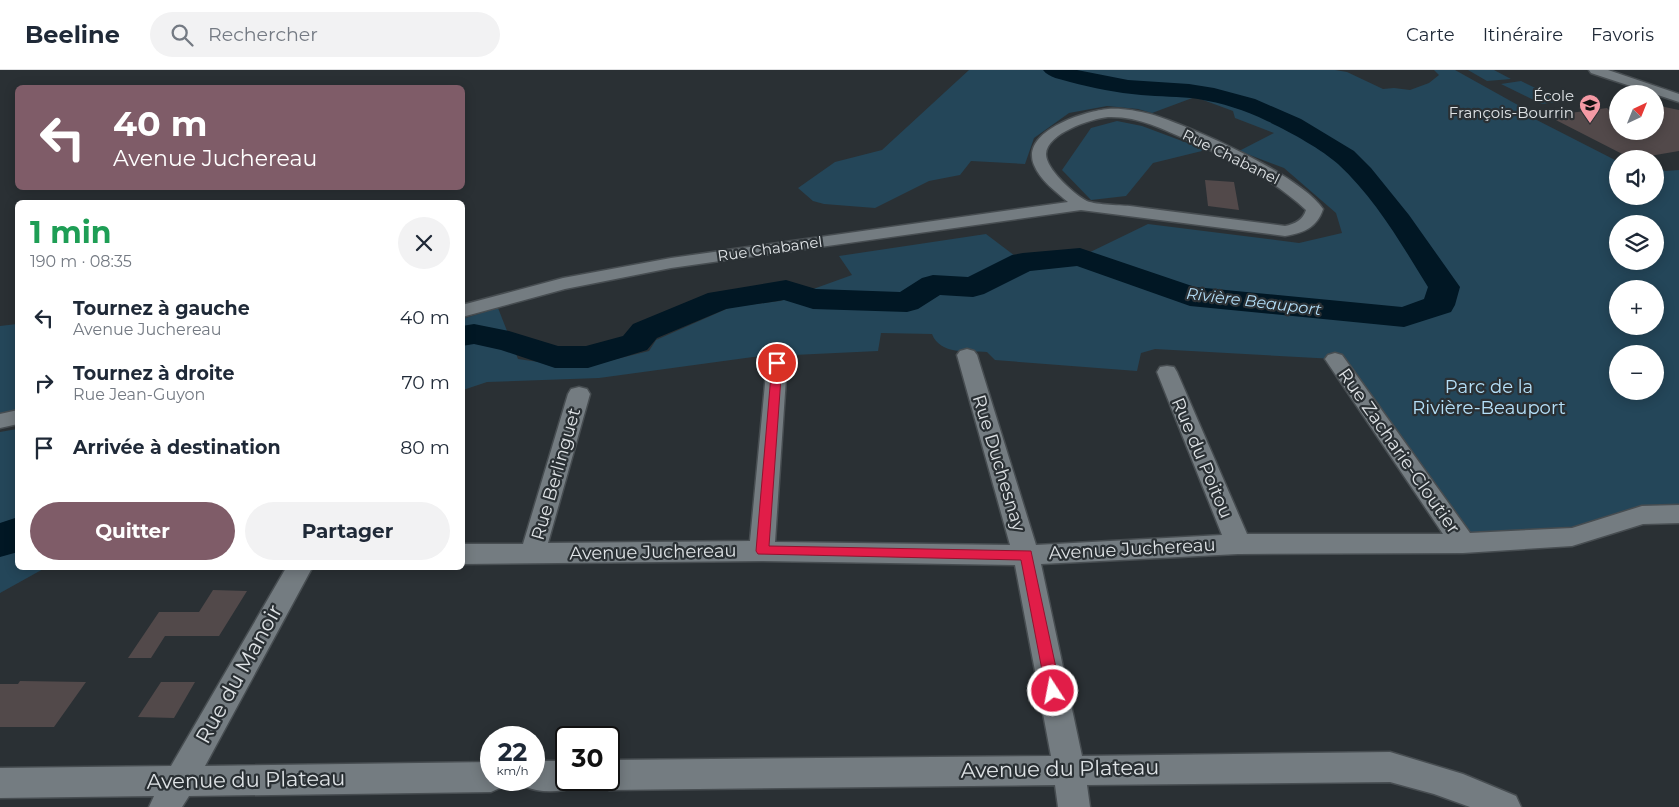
<!DOCTYPE html>
<html lang="fr">
<head>
<meta charset="utf-8">
<style>
  :root { --surface:#fff; --page:#f2f2f3; --text:#1f2937; --muted:#747a83; --line:#e0e1e3; --accent:#7f5c68 }
  body { margin:0; font-family:Montserrat,sans-serif; background:var(--page); color:var(--text); height:100vh; display:flex; flex-direction:column; font-size:19px; white-space:nowrap }
  * { box-sizing:border-box; margin:0 }
  p { font-size:16px; color:var(--muted) }
  .icon { flex:none; width:28px; height:28px; fill:none; stroke:currentColor; stroke-width:2; stroke-linecap:round; stroke-linejoin:round }
  .map { position:relative; flex:1; overflow:hidden }
  .sheet { position:absolute; left:15px; top:130px; width:450px; height:370px; display:flex; flex-direction:column; background:var(--surface); border-radius:8px; box-shadow:0 2px 12px #0003 }
  .sheet>* { flex:none }
  .hud { position:absolute; left:15px; top:15px; width:450px; height:105px; border-radius:8px; box-shadow:0 2px 12px #0003; background:#7f5c68; color:#fff; overflow:hidden }
  .needle { width:32px; rotate:43deg }
  .controls { position:absolute; left:1609px; top:15px; display:grid; gap:10px }
  .controls a { display:grid; place-items:center; width:55px; height:55px; border-radius:50%; background:var(--surface); box-shadow:0 2px 12px #0003; font-size:25px }
  .speed { position:absolute; left:480px; top:656px; display:flex; gap:10px; font-size:25px; font-weight:700; text-align:center }
  .speed>* { display:grid; place-content:center; width:65px; height:65px; border-radius:50%; background:var(--surface); box-shadow:0 2px 12px #0003; line-height:1 }
  .speed small { font-size:12px; font-weight:400 }
  .speed .limit { border:2px solid #111; border-radius:8px; background:#fff; color:#111 }
  .pin { position:absolute; display:grid; place-items:center; width:42px; height:42px; color:#fff; margin:-21px; border:2px solid #fff; border-radius:50%; box-shadow:0 1px 5px #0007 }
  .me { position:absolute; width:55px; margin:-28px; rotate:349deg; stroke-linejoin:round; filter:drop-shadow(0 0 4px #0008) }
  .turn { display:flex; align-items:center; gap:18px; height:105px; padding:0 15px; font-size:22px }
  .turn .icon { width:65px; height:65px; stroke-width:2.5 }
  .turn b { display:block; font-size:35px; line-height:42px }
  .round { display:grid; place-items:center; flex:none; width:52px; height:52px; border-radius:26px; background:var(--page) }
  .overview { display:flex; align-items:center; justify-content:space-between; height:85px; padding:0 15px }
  h1 { font-size:30px; font-weight:700; line-height:38px; color:#1e9e55 }
  .primary-button { display:flex; gap:10px; margin-top:auto; padding:10px 15px }
  .primary-button a { flex:1; height:58px; border-radius:30px; background:var(--accent); color:#fff; font-size:20px; font-weight:700; line-height:58px; text-align:center }
  .primary-button a+a { background:var(--page); color:var(--text) }
  ul { padding:0; list-style:none }
  li { display:flex; align-items:center; gap:15px; height:65px; padding:0 15px }
  li div { flex:1 }
  li b { display:block; font-size:19px }
  li em { font-style:normal }
  header { display:flex; align-items:center; gap:30px; box-sizing:border-box; height:70px; padding:0 25px; background:var(--surface); border-bottom:1px solid var(--line) }
  header strong { font-size:24px }
  nav { display:flex; gap:28px; margin-inline-start:auto; font-size:18px }
  .search { width:350px; height:45px; background:var(--page); display:flex; align-items:center; gap:12px; box-sizing:border-box; padding:0 18px; border-radius:28px; color:var(--muted); font-size:19px }
  .map>svg:first-child { display:block }
  .green { fill:#244659; fill-rule:evenodd }
  .lines { fill:none; stroke-linecap:round; stroke-linejoin:round }
  .river { fill:#011724; fill-rule:evenodd }
  .building { fill:#52494a }
  .street-casing { stroke:#474d51; stroke-width:3 }
  .street { fill:#747c81; fill-rule:evenodd }
  .route { fill:#e11d48; stroke:#92132f }
  .labels { text-anchor:middle; stroke-width:4.5; stroke-linejoin:round; paint-order:stroke }
  .far-poi-label { font-size:15px; fill:#dfe3e6; stroke:#2a3034; text-anchor:end }
  .far-street-label { font-size:15px; fill:#dfe3e6; stroke:#2a3034 }
  .far-water-label { font-size:16px; font-style:italic; fill:#b2ddf7; stroke:#2a3034 }
  .park-label { font-size:18px; fill:#b5e0f9; stroke:#2a3034 }
  .street-label { font-size:18px; fill:#dfe3e6; stroke:#2a3034 }
  .near-street-label { font-size:21px; fill:#dfe3e6; stroke:#2a3034 }
</style>
</head>
<body>
<header>
<strong>Beeline</strong>
<div class="search"><svg class="icon" aria-label="search" viewBox="0 0 24 24"><circle cx="10" cy="10" r="6"/><path d="M15 15l6 6"/></svg>Rechercher</div>
<nav><a>Carte</a><a>Itinéraire</a><a>Favoris</a></nav>
</header>
<div class="map">
<svg width="1679" height="737" viewBox="0 0 1679 737">
  <rect width="100%" height="100%" fill="#2a3034"/>
  <path class="green" d="M969 0H1335L1347 2 1383 19 1394 18 1410 20 1429 13 1439 5 1434 0H1455L1525 39V44L1617 91 1618 126H1655V93L1665 101 1679 100V444L1572 467 1463 473 1335 289 1155 279 1141 283 1137 301 995 290 987 282C968 281 940 285 932 264L881 263 878 281 753 287 599 308 487 312 463 320 462 249 498 238 518 289 580 298 649 281 656 270 731 237 780 231 852 205 839 186 986 164 1023 192 1080 187 1148 154 1299 173 1342 163 1336 143 1284 98 1239 81 1274 63 1235 48 1233 41 1195 27 1152 43 1138 39 1107 36 1069 43 1034 68 1025 94 971 91 960 105 929 111 875 138 824 134 813 131 798 118 835 92 882 80ZM1618 154H1655V191H1618ZM1618 219H1655V256H1618ZM1618 284H1655V321H1618Z
    M1468 0H1494L1511 9 1487 11Z
    M1521 11 1562 31 1542 34 1501 14Z
    M1117 51 1142 56 1206 80 1153 93 1126 126 1091 130 1062 100 1091 58Z
    M17 254V345L0 348V256Z
    M17 359 18 498H45L0 523V362Z"/>
  <g class="lines">
    <path class="river" d="M1043 0H1077L1128 10 1189 14 1214 18 1255 29 1301 49 1354 81 1371 98 1409 145 1460 217 1455 235 1451 242 1404 257 1190 236 1077 196 1030 201 984 224 973 227 940 225 918 239 907 242 813 239 784 230 726 239 657 268 647 280 588 298H555L501 280 474 274 462 276V256L474 254 509 261 558 276H586L623 266 633 254 708 223 786 210 816 219 900 222 922 208 933 205 968 207 1012 185 1023 183 1080 178 1195 217 1402 237 1424 229 1428 217C1402 175 1375 128 1338 94 1323 80 1287 60 1267 51 1245 40 1222 33 1198 29 1179 26 1160 27 1141 25 1117 23 1093 18 1070 12 1061 9 1049 8 1043 0Z
      M18 447V482L0 487V453Z"/>
  </g>
  <path class="building" d="M1655 35 1679 40V81L1632 89 1548 46 1607 38 1611 42 1618 43V61H1655Z
    M1205 110 1234 112 1239 140 1208 136Z
    M213 520 247 521 219 566H165L151 588H128L159 542H199Z
    M20 611 86 612 54 657H0V614H18Z
    M161 612H195L174 648 138 647Z"/>
  <g class="lines">
    <g class="street-casing">
      <path id="street" d="M1589 0H1608L1679 24V32L1591 3Z
        M1108 39C1122 38 1137 41 1150 44 1191 56 1300 105 1323 139 1317 158 1303 163 1285 166L1081 140 671 198 565 219 462 247V235L563 208 671 188 1068 132C1056 122 1040 110 1034 95 1020 61 1085 41 1108 39ZM1108 47C1138 46 1162 59 1188 70 1231 89 1272 108 1306 140 1303 150 1295 154 1285 156 1233 149 1182 143 1130 136 1119 135 1093 135 1085 130 1073 123 1046 99 1046 84 1047 63 1091 49 1108 47Z
        M967 279 974 281 977 285 1036 475 1222 465 1157 302 1160 297 1167 296 1174 297 1177 302 1247 464H1443L1325 289 1328 285 1335 283 1342 285 1470 463 1572 458 1642 436 1679 435V453L1643 454 1572 476 1463 483 1238 484 1041 494 1082 686 1390 682 1463 704 1516 726 1521 737H1470L1434 724 1390 712 1087 715 1090 737H1058L1055 715 609 720 598 715 595 710H609V690L1051 686 1015 495 762 491 462 494V474H523L568 324 571 319 579 317 587 319 590 324 548 473 750 471 767 293 770 289 777 287 784 289 787 293 775 472 1010 475 957 285 960 281Z
        M18 340V354L0 358V344Z
        M286 498H312L205 696 491 692V710H505L502 717 491 722 189 726 182 737H149L154 726 0 728V698L171 696Z
        M534 691H566V710H580L577 716C560 723 540 723 523 716L520 710H534Z"/>
    </g>
    <use href="#street" class="street"/>
  </g>
  <path class="route" d="M777 290 782 293 769 476 1031 481 1061 621 1058 626 1053 627 1048 626 1046 621 1021 490 758 484 756 481 772 293Z"/>
  <defs>
    <g id="school-pin" transform="scale(1.125)"><path d="M0 17L-7.5 6A9.5 9.5 0 1 1 7.5 6Z" fill="#f49aa5" stroke="#2a3034"/><path d="M0-5L7-2L0 1L-7-2ZM-4 1L0 2.5L4 1V4Q0 6-4 4Z" fill="#111"/></g>
  </defs>
  <g fill-rule="evenodd">
    <use href="#school-pin" x="1590" y="35"/>
  </g>
  <g class="labels">
    <g class="far-poi-label">
      <text x="1574" y="31">École<tspan x="1574" dy="17">François-Bourrin</tspan></text>
    </g>
    <g class="far-street-label">
      <text transform="translate(1231 87) rotate(26)" y="5">Rue Chabanel</text>
      <text transform="translate(770 179) rotate(-8)" y="5">Rue Chabanel</text>
    </g>
    <g class="far-water-label">
      <text transform="translate(1254 231) rotate(7)" y="6">Rivière Beauport</text>
    </g>
    <g class="park-label">
      <text x="1489" y="323">Parc de la<tspan x="1489" dy="21">Rivière-Beauport</tspan></text>
    </g>
    <g class="street-label">
      <text transform="translate(1399 381) rotate(55)" y="6">Rue Zacharie-Cloutier</text>
      <text transform="translate(1202 388) rotate(67)" y="6">Rue du Poitou</text>
      <text transform="translate(999 393) rotate(73)" y="6">Rue Duchesnay</text>
      <text transform="translate(556 404) rotate(-74)" y="6">Rue Berlinguet</text>
      <text transform="translate(1132 479) rotate(-3)" y="6">Avenue Juchereau</text>
      <text transform="translate(653 482) rotate(-1)" y="6">Avenue Juchereau</text>
    </g>
    <g class="near-street-label">
      <text transform="translate(239 604) rotate(-61)" y="7">Rue du Manoir</text>
      <text transform="translate(1060 699) rotate(-1)" y="7">Avenue du Plateau</text>
      <text transform="translate(246 710) rotate(-1)" y="7">Avenue du Plateau</text>
    </g>
  </g>
</svg>
<div class="controls">
<a><svg class="needle" viewBox="-14 -14 28 28"><path d="M0-13l5 13h-10z" fill="#e53935"/><path d="M0 13l5-13h-10z" fill="#747a83"/></svg></a>
<a><svg class="icon" aria-label="sound" viewBox="0 0 24 24"><path d="M4 9h4l5-4v14l-5-4H4zM17 9q2 3 0 6"/></svg></a>
<a><svg class="icon" aria-label="layers" viewBox="0 0 24 24"><path d="M12 4l9 5-9 5-9-5zM3 14l9 5 9-5"/></svg></a>
<a>+</a>
<a>−</a>
</div>
<div class="speed"><div>22<small>km/h</small></div><div class="limit">30</div></div>
<div class="pin" style="left:777px;top:293px;background:#d93025"><svg class="icon" aria-label="arrive" viewBox="0 0 24 24"><path d="M6 21V4h12l-3 4 3 4H6"/></svg></div>
<svg class="me" style="left:1053px;top:621px" viewBox="-20 -20 40 40"><circle r="17" fill="#e11d48" stroke="#fff" stroke-width="3"/><path d="M0-11L8 9 0 5-8 9z" fill="#fff"/></svg>
<div class="hud">
<div class="turn"><svg class="icon" aria-label="left" viewBox="0 0 24 24"><path d="M17 20v-9H6M10 6l-5 5 5 5"/></svg><div><b>40 m</b>Avenue Juchereau</div></div>
</div>
<section class="sheet">
<div class="overview"><div><h1>1 min</h1><p>190 m · 08:35</p></div><a class="round"><svg class="icon" aria-label="close" viewBox="0 0 24 24"><path d="M6 6l12 12M18 6L6 18"/></svg></a></div>
<ul>
<li><svg class="icon" aria-label="left" viewBox="0 0 24 24"><path d="M17 20v-9H6M10 6l-5 5 5 5"/></svg><div><b>Tournez à gauche</b><p>Avenue Juchereau</p></div><em>40 m</em></li>
<li><svg class="icon" aria-label="right" viewBox="0 0 24 24"><path d="M7 20v-9h11M14 6l5 5-5 5"/></svg><div><b>Tournez à droite</b><p>Rue Jean-Guyon</p></div><em>70 m</em></li>
<li><svg class="icon" aria-label="arrive" viewBox="0 0 24 24"><path d="M6 21V4h12l-3 4 3 4H6"/></svg><div><b>Arrivée à destination</b></div><em>80 m</em></li>
</ul>
<div class="primary-button"><a>Quitter</a><a>Partager</a></div>
</section>
</div>
</body>
</html>
